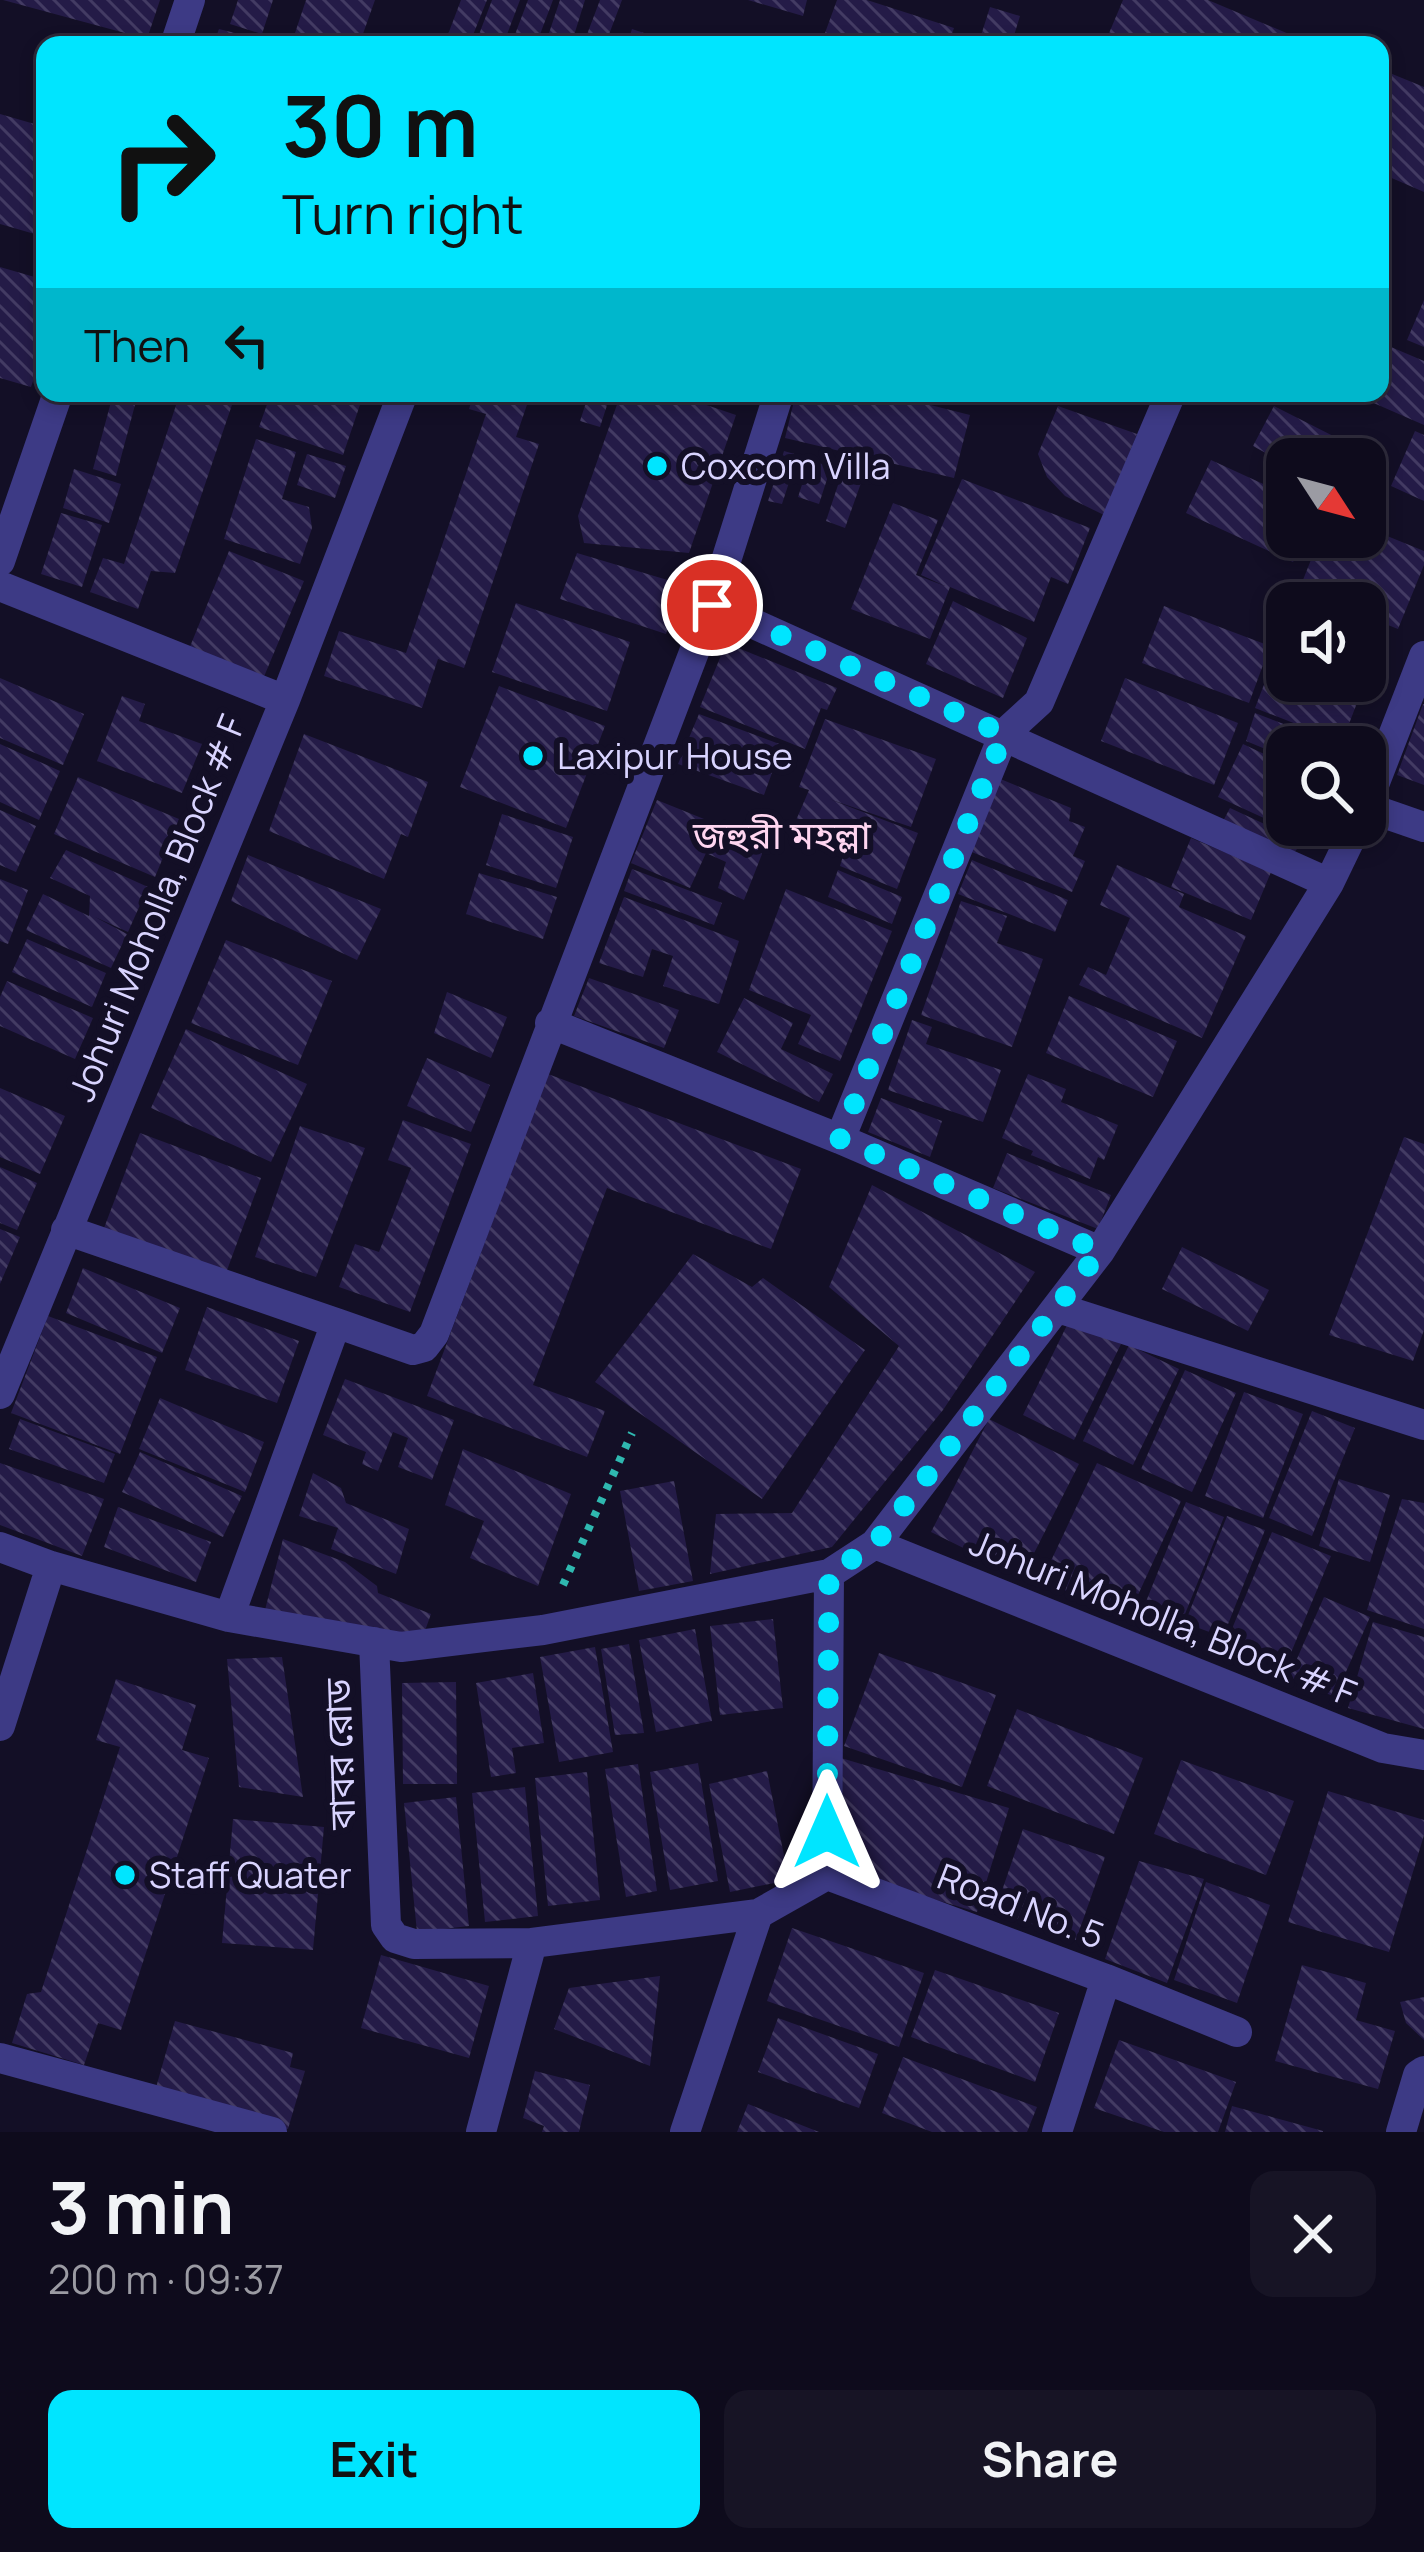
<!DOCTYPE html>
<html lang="en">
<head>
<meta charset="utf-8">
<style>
  :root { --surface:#0e0b1c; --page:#171425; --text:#f1f3f6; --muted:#9b9ba3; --line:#2e2b3b; --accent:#00e5ff }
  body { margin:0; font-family:Manrope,"Noto Sans Bengali",sans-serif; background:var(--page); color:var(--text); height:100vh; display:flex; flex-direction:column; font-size:45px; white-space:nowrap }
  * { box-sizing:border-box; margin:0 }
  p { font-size:39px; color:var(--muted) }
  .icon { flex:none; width:66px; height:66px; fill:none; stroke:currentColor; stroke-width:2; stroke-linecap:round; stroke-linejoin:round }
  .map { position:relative; height:2132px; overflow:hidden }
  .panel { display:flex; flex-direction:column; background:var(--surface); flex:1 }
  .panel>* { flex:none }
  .guide { position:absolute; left:36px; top:36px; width:1353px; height:366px; border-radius:24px; box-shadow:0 6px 18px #0003,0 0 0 3px var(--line); background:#00e5ff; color:#111; overflow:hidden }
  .needle { width:78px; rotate:126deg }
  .controls { position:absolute; left:1266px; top:438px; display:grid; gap:24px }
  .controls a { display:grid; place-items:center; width:120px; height:120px; border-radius:24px; background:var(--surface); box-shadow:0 6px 18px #0003,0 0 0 3px var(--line); font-size:60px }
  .pin { position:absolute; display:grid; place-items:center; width:102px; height:102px; color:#fff; margin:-51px; border:6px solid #fff; border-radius:50%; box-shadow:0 3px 12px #0007 }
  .me { position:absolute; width:132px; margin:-66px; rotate:0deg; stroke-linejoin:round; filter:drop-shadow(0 0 9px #0008) }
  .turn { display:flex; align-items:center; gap:42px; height:252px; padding:0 48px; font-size:54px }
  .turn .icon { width:156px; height:156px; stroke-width:2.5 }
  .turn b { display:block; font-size:84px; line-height:102px }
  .then { display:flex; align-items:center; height:114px; padding:0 48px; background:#0003; gap:24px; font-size:45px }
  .round { display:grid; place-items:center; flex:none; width:126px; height:126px; border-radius:24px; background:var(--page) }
  .summary { display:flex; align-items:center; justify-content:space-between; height:204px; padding:0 48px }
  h1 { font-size:72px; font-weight:700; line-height:90px }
  .action { display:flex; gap:24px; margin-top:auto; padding:24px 48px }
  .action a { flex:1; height:138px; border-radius:24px; background:var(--accent); color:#111; font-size:48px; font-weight:700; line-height:138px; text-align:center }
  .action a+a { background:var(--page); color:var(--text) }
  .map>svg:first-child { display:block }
  .building { fill:url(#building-back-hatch) }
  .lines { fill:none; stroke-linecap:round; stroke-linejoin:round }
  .path { stroke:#2fb8b0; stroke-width:8; stroke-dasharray:6 9; stroke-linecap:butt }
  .minor { stroke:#3d3a85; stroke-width:30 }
  .route { stroke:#00e5ff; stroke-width:21; stroke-dasharray:0 37.8 }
  .poi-dot { fill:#00e5ff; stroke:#130f26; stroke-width:4.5 }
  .labels { text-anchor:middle; stroke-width:12; stroke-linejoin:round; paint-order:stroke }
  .poi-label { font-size:36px; fill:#d9d4ff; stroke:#130f26; text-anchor:start }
  .street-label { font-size:36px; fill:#d9d4ff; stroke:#130f26 }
  .neighbourhood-label { font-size:39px; fill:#ffd6f0; stroke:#130f26 }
</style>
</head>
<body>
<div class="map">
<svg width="1424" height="2132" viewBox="0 0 1424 2132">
  <defs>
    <pattern id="building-back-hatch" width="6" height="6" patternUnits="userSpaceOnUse" patternTransform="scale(3)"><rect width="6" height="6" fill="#241b47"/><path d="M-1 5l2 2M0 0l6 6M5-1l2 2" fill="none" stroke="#433b63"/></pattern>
  </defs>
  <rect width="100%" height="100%" fill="#130f26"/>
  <path class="building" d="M3 0H160L147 39Z
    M238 0H273L262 34 230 24Z
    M306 0H375L359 45H291Z
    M461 0H487L469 45H444Z
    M492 0H520L503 45H475Z
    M528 0H553L536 45H511Z
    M560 0H585L571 45H545Z
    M600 0H622L605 45H583Z
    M748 0H807L803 16Z
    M837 0H867L954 28 948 45H862L825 33Z
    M1123 0H1208L1315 45H1104Z
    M990 7 1020 16 1011 45H978Z
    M219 29 255 38 253 45H213Z
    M632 29 653 36 650 45H627Z
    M1380 69 1424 87V192L1380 173Z
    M0 114 45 127V237L0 224Z
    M0 267 45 280V346L31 387 0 378Z
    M1424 300V347L1407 340Z
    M1391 347 1424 361V425L1369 401 1372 393H1380V374Z
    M180 393H236L175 573 151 571 138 609 90 592 103 558 124 564Z
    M271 393H364L343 455 259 427Z
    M474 393H531L516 437 539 444 464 668 438 659 422 708 324 676 339 631 406 653 486 414 469 409Z
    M589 393H611L600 427 580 421Z
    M621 393H671L736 415 689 553 584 543 578 516Z
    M796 393H883L970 415 954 478 785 438Z
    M1289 393H1317L1311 404Z
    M112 398 135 405 116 476 93 469Z
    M1058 406 1137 434 1104 515 1065 496 1047 477 1038 454Z
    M1274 406 1345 442 1336 459H1287V465L1253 446Z
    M1415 431 1424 435V501L1391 486Z
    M256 439 296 452 282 499 309 507 312 528 300 564 224 539Z
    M784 451 798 455 782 504 768 501Z
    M307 454 346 466 335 498 297 485Z
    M810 460 831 467 819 504 798 497Z
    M1211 460 1287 495V537H1305L1293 562 1186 513Z
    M74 469 121 484 109 523 63 508Z
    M841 476 861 483 845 528 826 521Z
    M962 479 1090 528 1068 584 1051 577 1034 622 950 587 930 639 851 609 893 503 938 520 916 575 945 586 921 575Z
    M61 513 102 525 82 587 41 574Z
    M1365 527 1424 551V565L1398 629 1365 616V603H1331L1299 590 1320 537H1365Z
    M229 551 304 581 263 679 189 649Z
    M577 553 681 584 666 634 560 599Z
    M953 601 1027 638 1003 698 926 664Z
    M516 603 630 642 607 711 492 672Z
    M1164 606 1270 646 1249 703 1142 663Z
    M1365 624 1386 633 1365 688Z
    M726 643 837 688 827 710 821 708 805 749 700 707Z
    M1275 656 1287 660V681H1339L1362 690 1342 742 1255 708Z
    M0 678 84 714 63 765 0 738Z
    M1125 678 1238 723 1214 785 1101 741Z
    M499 686 605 726 566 828 460 787Z
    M122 696 145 704 139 721 202 744 182 793 97 761Z
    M1423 704H1424V785L1397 775Z
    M1255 713 1343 747H1287V758L1246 741Z
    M699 714 782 745 764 795 678 764Z
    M825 719 936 759 911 827 829 799 918 833 897 889 840 866 845 849 794 825 809 790 799 787Z
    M304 734 428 782 408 837 401 834 384 879 269 831Z
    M0 744 60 771 39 820 0 802Z
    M1243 744 1287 765V825H1311L1305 837 1218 797Z
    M78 777 179 819 155 877 54 834Z
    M998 778 1071 808 1069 821 1085 827 1073 856 1085 861 1072 892 969 851Z
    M657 800 766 844 744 900 718 888 726 862 706 853 690 888 631 863Z
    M1230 808 1303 842 1291 856 1222 823Z
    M0 810 36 826 16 872 0 865Z
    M502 814 573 837 556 888 486 865Z
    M1191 838 1271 872 1251 920 1171 887Z
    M66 850 148 887 128 932 95 917 127 934 111 968 26 930 43 894 89 916 90 896 50 878Z
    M248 855 381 909 357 960 231 901Z
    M972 860 1068 900 1055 932 958 894Z
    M1117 865 1184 894 1179 907 1246 936 1202 1038 1079 985 1088 967 1106 975 1130 918 1100 905Z
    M632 869 722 903 714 925 624 891Z
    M838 870 902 897 892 924 828 897Z
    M479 873 557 897 543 939 466 914Z
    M0 879 28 890 8 944 0 941Z
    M786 889 892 931 840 1061 798 1044 811 1015 749 990Z
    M624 897 739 941 719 1004 663 986 673 956 652 949 643 977 599 963Z
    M961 901 1007 916 997 943 1043 959 1012 1047 921 1015Z
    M27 939 106 973 92 1007 12 972Z
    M226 940 332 981 298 1065 191 1023Z
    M589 978 679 1010 664 1048 574 1016Z
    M7 981 93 1018 75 1059 0 1026V997Z
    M447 992 507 1017 491 1058 434 1033Z
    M1069 996 1177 1041 1153 1097 1046 1053Z
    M744 998 793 1023 781 1049 833 1074 819 1102 717 1052Z
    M912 1020 932 1027 926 1044 1001 1070 983 1122 888 1090Z
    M186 1029 307 1084 271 1162 151 1108Z
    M427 1058 490 1085 471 1132 407 1106Z
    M548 1074 801 1169 771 1249 607 1188 533 1385 605 1411 587 1457 427 1396Z
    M1028 1074 1066 1089 1061 1102 1118 1125 1104 1160 1098 1157 1090 1179 1031 1155 1033 1151 1002 1138Z
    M0 1088 65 1116 40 1174 0 1157Z
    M881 1098 942 1121 930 1157 868 1132Z
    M403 1120 471 1144 410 1312 339 1287 355 1244 379 1252 411 1168 388 1160Z
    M300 1126 365 1148 316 1277 255 1257Z
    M140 1133 261 1178 226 1273 104 1228Z
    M1404 1137 1424 1144V1330L1413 1361 1329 1335Z
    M1007 1153 1111 1195 1098 1229 993 1188Z
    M0 1167 37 1183 17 1230 0 1223Z
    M872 1185 1035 1272 943 1410 832 1547 710 1574 716 1514 792 1513 899 1346 829 1287Z
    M0 1229 20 1237 0 1284Z
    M1182 1247 1269 1290 1248 1331 1162 1289Z
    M693 1254 752 1287 763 1278 865 1350 762 1499 595 1382Z
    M83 1268 180 1308 162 1353 66 1313Z
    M207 1307 299 1341 277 1403 185 1370Z
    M48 1316 157 1357 120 1454 11 1413Z
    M1070 1319 1121 1344 1074 1440 1023 1415Z
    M1129 1345 1179 1369 1133 1465 1083 1441Z
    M1185 1370 1236 1393 1192 1492 1141 1469Z
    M345 1379 454 1420 432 1480 398 1467 408 1438 393 1432 378 1471 362 1464 366 1452 323 1435Z
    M1244 1392 1303 1414 1263 1518 1205 1496Z
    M160 1398 264 1442 245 1492 139 1449Z
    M1312 1411 1355 1428 1312 1536 1269 1518Z
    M20 1419 115 1454 104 1483 9 1449Z
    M989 1419 1079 1464 1022 1577 931 1532Z
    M463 1449 571 1494 538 1586 470 1558 484 1521 445 1505Z
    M140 1452 242 1496 223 1537 122 1492Z
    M0 1463 104 1499 82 1556 0 1525Z
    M1097 1463 1181 1501 1127 1619 1042 1580Z
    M313 1473 341 1488 346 1503 409 1529 396 1574 331 1549 338 1528 299 1516Z
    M1339 1479 1390 1495 1370 1562 1319 1546Z
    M674 1481 693 1581 639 1591 620 1491Z
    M1402 1499 1424 1503V1629L1367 1610Z
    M1186 1502 1224 1517 1181 1624 1143 1609Z
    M118 1507 211 1542 196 1582 104 1547Z
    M1227 1516 1265 1530 1223 1637 1185 1623Z
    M1272 1532 1331 1556 1288 1660 1229 1636Z
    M283 1539 345 1562 377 1586 378 1593 431 1614 422 1639 265 1610Z
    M1324 1597 1370 1617 1335 1697 1289 1677Z
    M773 1619 783 1708 720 1715 710 1626Z
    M1373 1622 1424 1637V1729L1348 1708Z
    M695 1629 712 1721 656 1732 639 1640Z
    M629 1644 644 1733 615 1735 601 1649Z
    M595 1647 613 1752 559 1762 540 1657Z
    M879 1653 996 1695 962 1787 844 1746Z
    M282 1657 303 1797 239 1787 227 1659Z
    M533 1673 544 1743 512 1748 516 1773 491 1777 476 1683Z
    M116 1679 196 1705 182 1750 209 1758 121 2030 98 2023 84 2065 12 2043 27 1994 41 1992 120 1747 96 1740Z
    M456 1682 457 1784H403L402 1683Z
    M1017 1709 1143 1758 1114 1834 987 1786Z
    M841 1758 1009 1808 977 1912 845 1873Z
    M1181 1760 1294 1801 1266 1875 1154 1834Z
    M698 1763 718 1881 670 1890 650 1772Z
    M638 1764 657 1891 626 1897 605 1769Z
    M767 1771 789 1880 730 1892 709 1784Z
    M587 1772 600 1900 548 1906 535 1778Z
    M525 1787 538 1916 485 1922 472 1793Z
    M1328 1791 1424 1820V1835L1389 1952 1288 1922Z
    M456 1797 469 1926 417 1932 404 1803Z
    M233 1819 324 1827 313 1950 222 1943Z
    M1023 1829 1105 1857 1076 1940 995 1911Z
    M1139 1861 1204 1879 1167 1983 1105 1959Z
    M1206 1882 1270 1905 1237 2003 1174 1980Z
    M792 1928 924 1973 899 2047 767 2001Z
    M381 1955 489 1986 469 2058 361 2028Z
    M1302 1965 1366 1983 1356 2020 1395 2031 1378 2089 1275 2061Z
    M935 1970 1059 2013 1035 2082 911 2037Z
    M660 1976 650 2066 554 2029 569 1988Z
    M1424 1997V2040L1406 2023 1400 2002Z
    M778 2018 878 2054 859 2108 758 2072Z
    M175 2021 293 2053 290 2067 305 2071 288 2129 155 2091Z
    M1119 2040 1236 2082 1218 2132H1164L1094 2108Z
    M903 2057 1037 2107 1027 2132H932L882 2113Z
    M535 2071 590 2085 579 2132H542L544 2126 523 2118Z
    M748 2104 819 2132H737Z
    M1232 2106 1323 2131V2132H1225Z"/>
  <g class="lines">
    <path class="path" d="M563 1585 632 1433"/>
    <path class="minor" d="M175 45 190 0
      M0 561 58 393
      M0 586 285 700 0 1394
      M712 605 1329 883
      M285 700 403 393
      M1366 807 1424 827
      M1365 808 1424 656
      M550 1023 840 1139 1100 1251
      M840 1139 1004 734 1039 702 1171 393
      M66 1230 336 1323
      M1058 1308 1424 1425
      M875 1544 1383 1748 1424 1755
      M0 1547 51 1566 229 1617 401 1647 543 1630 829 1574 875 1544 1100 1251 1329 883 1357 825
      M229 1617 336 1323 413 1350 424 1347 434 1334 712 605 779 393
      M374 1642 386 1925 395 1938 414 1944 532 1943
      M0 1726 51 1566
      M827 1875 1106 1979 1057 2132
      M1106 1979 1237 2032
      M0 2058 272 2132
      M481 2132 532 1943 758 1914
      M685 2132 758 1914 827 1875 829 1574
      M1401 2132 1418 2075 1424 2071"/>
  </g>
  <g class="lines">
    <path class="route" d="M712 605 1004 734 840 1139 1100 1251 875 1544 829 1574 827 1832"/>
  </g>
  <g class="poi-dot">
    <circle cx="657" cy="466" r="12"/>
    <circle cx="533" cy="756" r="12"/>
    <circle cx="125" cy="1875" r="12"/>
  </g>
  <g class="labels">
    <g class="poi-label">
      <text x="681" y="479">Coxcom Villa</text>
      <text x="557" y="769">Laxipur House</text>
      <text x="149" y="1888">Staff Quater</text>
    </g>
    <g class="street-label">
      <text transform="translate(157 908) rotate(-68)" y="13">Johuri Moholla, Block # F</text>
      <text transform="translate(1163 1618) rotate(22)" y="13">Johuri Moholla, Block # F</text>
      <text transform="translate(340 1754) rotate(-92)" y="13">বাবর রোড</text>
      <text transform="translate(1021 1906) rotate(21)" y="13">Road No. 5</text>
    </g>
    <g class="neighbourhood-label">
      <text x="782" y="849">জহুরী মহল্লা</text>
    </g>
  </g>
</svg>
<div class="controls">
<a><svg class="needle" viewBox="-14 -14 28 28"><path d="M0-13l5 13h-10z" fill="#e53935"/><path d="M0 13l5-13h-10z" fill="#9b9ba3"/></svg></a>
<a><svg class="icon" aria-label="sound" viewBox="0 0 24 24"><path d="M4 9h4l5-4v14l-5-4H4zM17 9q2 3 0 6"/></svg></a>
<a><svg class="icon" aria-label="search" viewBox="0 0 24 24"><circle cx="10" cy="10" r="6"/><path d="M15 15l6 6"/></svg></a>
</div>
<div class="pin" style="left:712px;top:605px;background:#d93025"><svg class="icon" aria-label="arrive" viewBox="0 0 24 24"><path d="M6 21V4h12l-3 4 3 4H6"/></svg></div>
<svg class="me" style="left:827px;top:1832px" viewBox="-20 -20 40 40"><path d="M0-17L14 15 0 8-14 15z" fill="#00e5ff" stroke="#fff" stroke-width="4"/></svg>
<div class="guide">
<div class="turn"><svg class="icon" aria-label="right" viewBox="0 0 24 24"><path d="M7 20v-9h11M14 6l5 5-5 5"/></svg><div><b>30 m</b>Turn right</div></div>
<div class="then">Then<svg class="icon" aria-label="left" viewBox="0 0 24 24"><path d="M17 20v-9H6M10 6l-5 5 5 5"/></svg></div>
</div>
</div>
<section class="panel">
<div class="summary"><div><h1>3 min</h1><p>200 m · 09:37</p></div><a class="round"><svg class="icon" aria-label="close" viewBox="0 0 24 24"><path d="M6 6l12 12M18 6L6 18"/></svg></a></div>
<div class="action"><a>Exit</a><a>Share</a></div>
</section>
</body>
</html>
